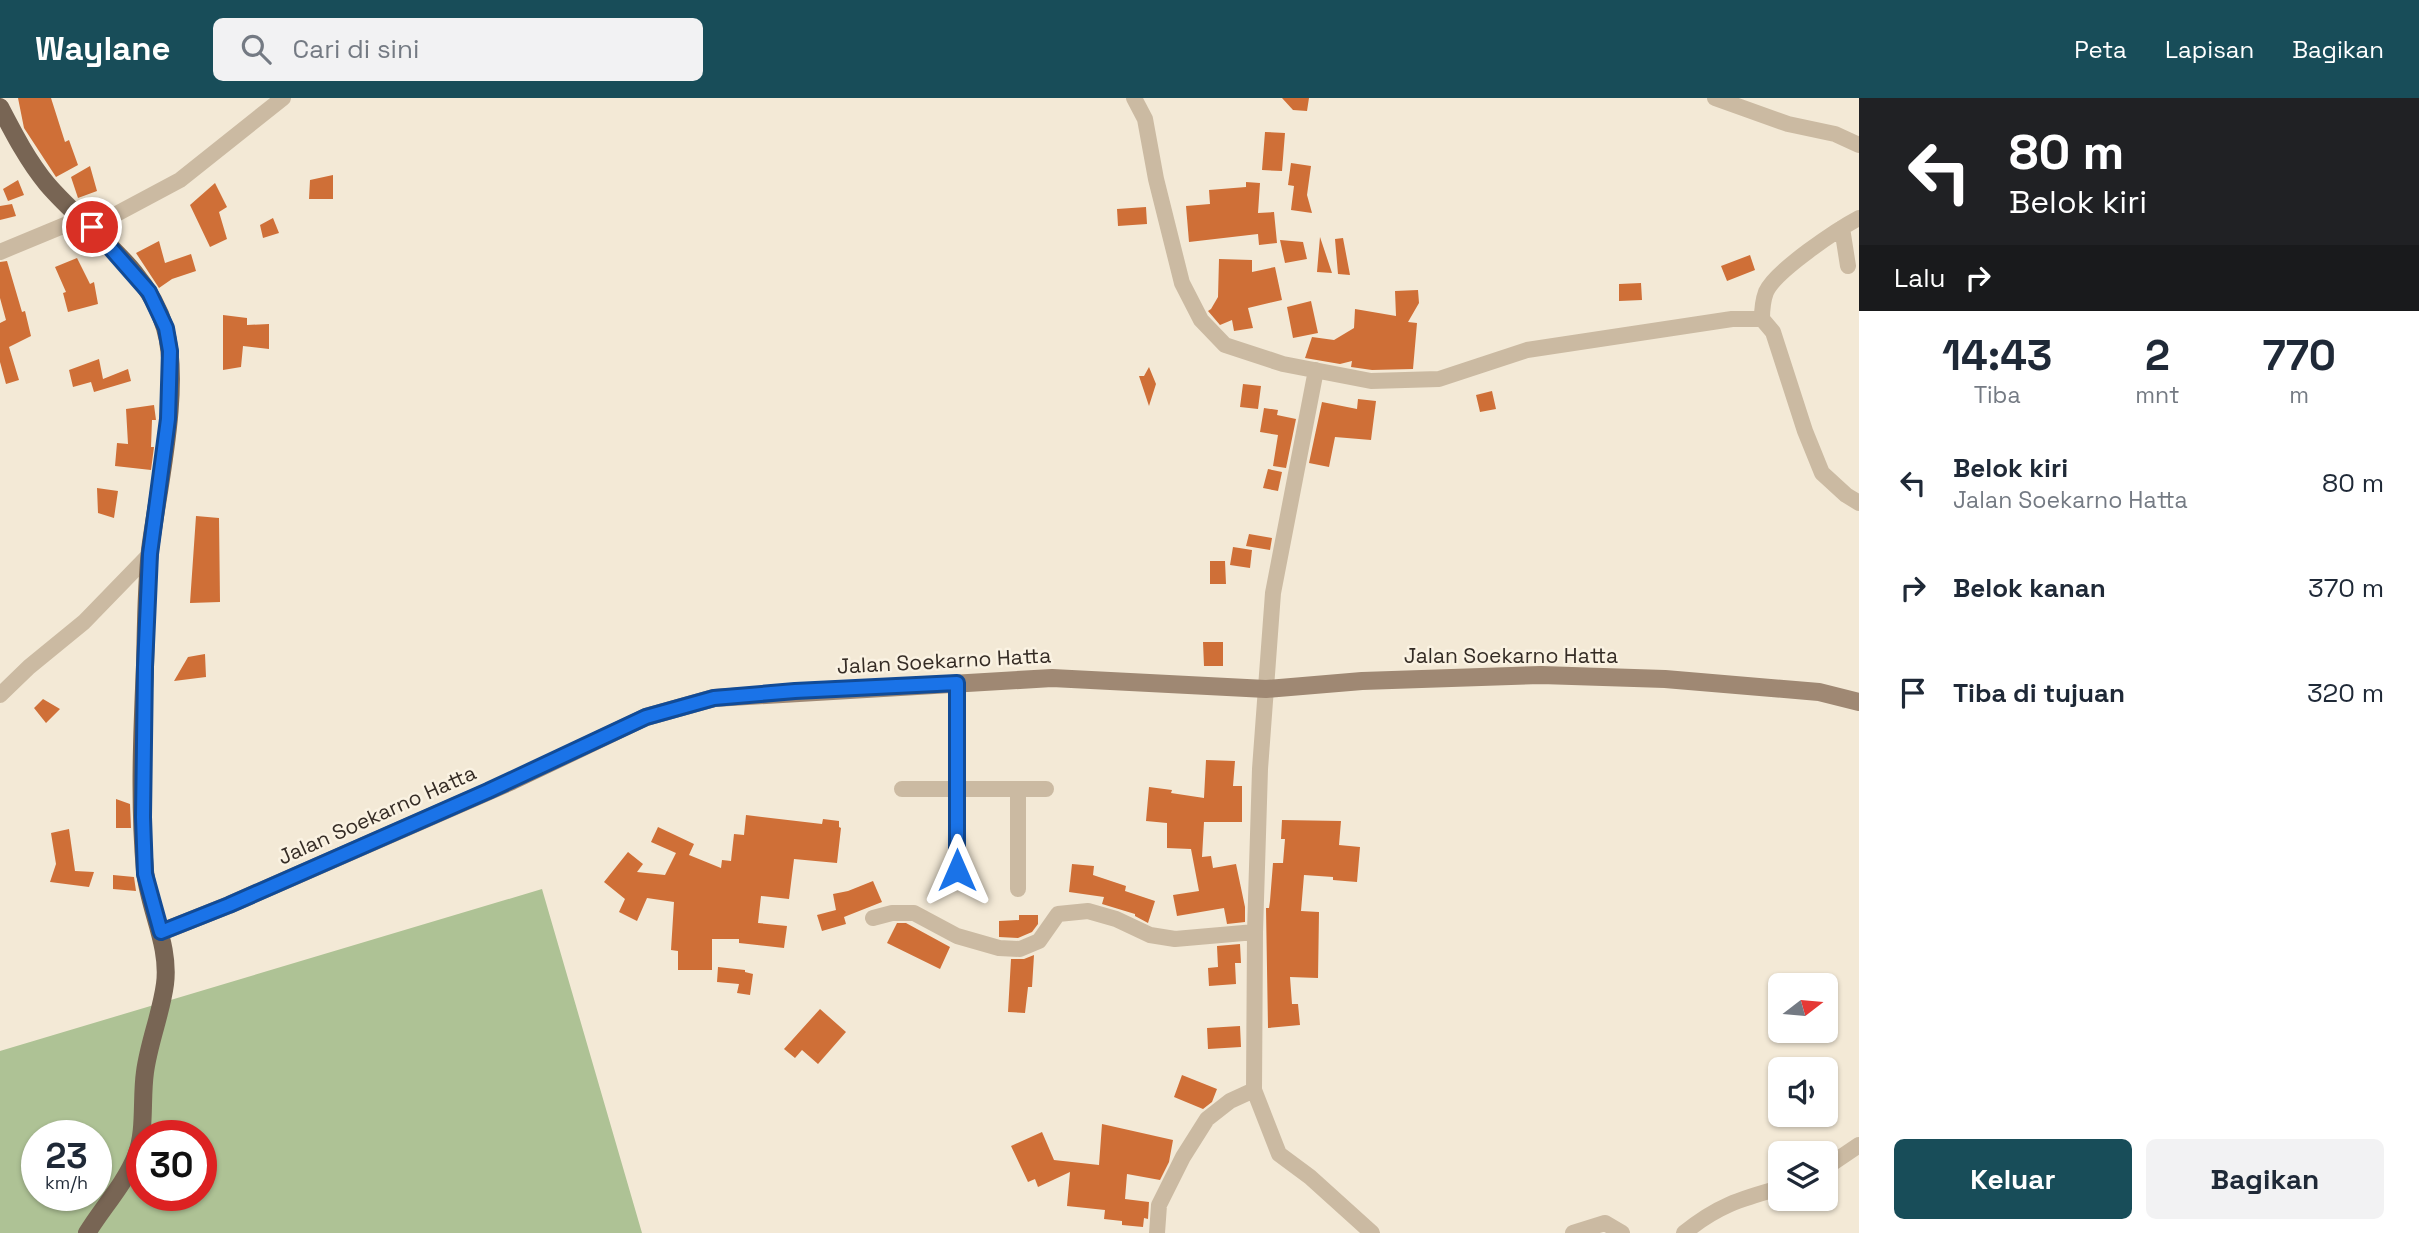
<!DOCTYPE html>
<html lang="id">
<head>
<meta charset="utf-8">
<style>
  :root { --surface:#fff; --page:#f2f2f3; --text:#1f2937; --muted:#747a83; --accent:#184d59 }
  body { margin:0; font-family:"Space Grotesk",sans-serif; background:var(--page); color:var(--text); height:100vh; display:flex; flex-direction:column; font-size:26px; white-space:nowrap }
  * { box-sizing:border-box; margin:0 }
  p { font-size:23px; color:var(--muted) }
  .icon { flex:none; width:38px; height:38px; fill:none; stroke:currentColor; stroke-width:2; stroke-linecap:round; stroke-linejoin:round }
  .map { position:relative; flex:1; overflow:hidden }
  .drawer { display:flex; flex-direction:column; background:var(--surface); width:560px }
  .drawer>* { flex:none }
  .hud { background:#202124; color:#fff; overflow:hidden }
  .needle { width:46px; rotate:74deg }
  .fabs { position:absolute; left:1768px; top:875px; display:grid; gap:14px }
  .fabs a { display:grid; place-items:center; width:70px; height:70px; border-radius:10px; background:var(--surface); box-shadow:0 2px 5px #0004; font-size:35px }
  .speed { position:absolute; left:21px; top:1022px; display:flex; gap:14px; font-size:35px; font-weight:700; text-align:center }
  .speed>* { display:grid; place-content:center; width:91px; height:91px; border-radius:50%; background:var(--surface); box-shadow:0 2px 5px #0004; line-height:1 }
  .speed small { font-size:18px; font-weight:400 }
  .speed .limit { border:10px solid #d22; background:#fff; color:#111 }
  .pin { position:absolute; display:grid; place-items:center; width:60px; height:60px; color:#fff; margin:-30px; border:4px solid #fff; border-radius:50%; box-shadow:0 2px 7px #0007 }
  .me { position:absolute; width:77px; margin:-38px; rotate:0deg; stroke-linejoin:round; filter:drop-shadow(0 0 5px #0008) }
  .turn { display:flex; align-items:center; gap:24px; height:147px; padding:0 35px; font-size:32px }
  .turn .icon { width:91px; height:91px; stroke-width:2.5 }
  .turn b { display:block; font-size:49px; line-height:60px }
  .then { display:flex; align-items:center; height:66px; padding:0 35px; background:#0003; gap:14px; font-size:26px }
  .eta { display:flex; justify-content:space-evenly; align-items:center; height:119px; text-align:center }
  .eta b { font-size:42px; font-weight:700; line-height:49px }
  .primary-button { display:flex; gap:14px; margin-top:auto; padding:14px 35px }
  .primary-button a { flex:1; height:80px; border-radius:10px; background:var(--accent); color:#fff; font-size:28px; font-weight:700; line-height:80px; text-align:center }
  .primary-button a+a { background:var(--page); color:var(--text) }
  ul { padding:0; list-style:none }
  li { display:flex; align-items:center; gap:21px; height:105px; padding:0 35px }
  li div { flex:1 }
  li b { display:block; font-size:26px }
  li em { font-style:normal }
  header { display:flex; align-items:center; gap:42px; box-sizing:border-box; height:98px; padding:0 35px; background:var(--accent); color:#fff }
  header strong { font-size:33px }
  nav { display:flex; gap:38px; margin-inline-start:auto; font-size:24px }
  .search { width:490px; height:63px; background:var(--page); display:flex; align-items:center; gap:18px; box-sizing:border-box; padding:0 24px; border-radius:10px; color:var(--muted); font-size:26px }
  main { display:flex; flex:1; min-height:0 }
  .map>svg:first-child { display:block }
  .green { fill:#aec295; fill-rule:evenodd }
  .building { fill:#cf6f37 }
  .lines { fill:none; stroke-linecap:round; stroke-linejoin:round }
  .street { stroke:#cbbaa2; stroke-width:16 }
  .secondary { stroke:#9f8873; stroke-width:18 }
  .primary { stroke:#786554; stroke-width:18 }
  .route-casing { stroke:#114b97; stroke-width:18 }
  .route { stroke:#1a73e8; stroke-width:12 }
  .labels { text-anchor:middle; stroke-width:5; stroke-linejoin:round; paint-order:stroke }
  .street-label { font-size:21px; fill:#352c25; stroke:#faf2e2 }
</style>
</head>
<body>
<header>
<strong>Waylane</strong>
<div class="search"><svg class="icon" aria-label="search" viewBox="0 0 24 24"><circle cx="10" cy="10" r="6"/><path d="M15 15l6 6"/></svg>Cari di sini</div>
<nav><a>Peta</a><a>Lapisan</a><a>Bagikan</a></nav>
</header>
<main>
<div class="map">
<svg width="1859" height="1135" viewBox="0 0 1859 1135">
  <rect width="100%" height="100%" fill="#f3e9d6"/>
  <path class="green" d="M542 791 642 1135H0V953ZM37 1038H96V1097H37ZM142 1038H201V1097H142Z"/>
  <path class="building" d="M18 0H51L65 44 69 42 78 67 56 79 24 30Z
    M1282 0H1309L1307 13 1293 12Z
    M1265 34 1285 35 1282 73 1262 72Z
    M1291 65 1311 68 1307 97 1312 115 1291 112 1294 88 1288 87Z
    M90 68 97 93 78 100 71 79Z
    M333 77V101H309L310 82Z
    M18 82 24 97 8 103 3 91Z
    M1246 84 1260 85 1258 115 1274 114 1277 145 1259 147 1258 136 1189 144 1186 108 1210 106 1209 92 1246 89Z
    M215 85 227 109 219 114 227 141 210 149 190 107Z
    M12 106 16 118 0 122V108Z
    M1146 109 1147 126 1118 128 1117 111Z
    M273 120 279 135 263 140 260 127Z
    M1320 139 1332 175 1317 174Z
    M1343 140 1350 177 1338 176 1335 141Z
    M1280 142 1303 144 1307 161 1285 165Z
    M159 143 165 165 191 156 196 173 172 181 159 190 136 155Z
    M1750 157 1755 172 1727 183 1721 168Z
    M77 160 90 186 94 184 98 206 68 214 63 195 66 194 55 169Z
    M1219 161 1252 162V174L1275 169 1282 202 1248 210 1253 230 1234 233 1232 222 1220 227 1208 213 1211 211 1218 199Z
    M7 163 22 214 25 213 31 238 9 249 19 282 6 286 0 264V225L6 222 0 200V164Z
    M1641 185 1642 202 1619 203V186Z
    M1418 192 1419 205 1408 224 1417 225 1413 271 1372 272 1351 269 1352 263 1340 266 1305 260 1312 239 1334 242 1354 230 1355 211 1396 218 1395 193Z
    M1311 203 1318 235 1293 240 1287 209Z
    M223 217 247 220V227L269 226V251L243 248 241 269 223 272Z
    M99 261 103 281 128 271 131 283 94 294 91 284 73 289 69 272Z
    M1149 269 1156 286 1149 308 1139 278H1144Z
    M1243 286 1261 288 1258 311 1240 309Z
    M1492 293 1496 311 1480 314 1476 297Z
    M1358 301 1376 303 1371 342 1335 339 1329 369 1309 365 1322 304 1357 311Z
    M154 307 156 322H152L151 349H154L151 372 115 368 117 345 128 346 126 311Z
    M1264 310 1278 312 1277 317 1296 321 1286 370 1273 368 1278 337 1260 334Z
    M1268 371 1282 374 1278 393 1263 390Z
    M97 390 118 393 114 420 98 415Z
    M196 418 219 420 220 504 190 505Z
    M1249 436 1272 440 1270 452 1246 448Z
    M1233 449 1252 452 1250 470 1230 467Z
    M1210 463H1225L1226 486H1210Z
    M1203 544H1223V568H1204Z
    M205 556 206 579 174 583 188 559Z
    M43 601 60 611 46 625 34 610Z
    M1206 662 1235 663 1233 688H1242V724H1204L1202 759 1211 758 1213 770 1236 766 1245 809V824L1227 826 1224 810 1177 818 1173 797 1199 793 1191 751 1167 750V725L1146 723 1149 689 1172 692 1171 695 1204 700Z
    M116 701 130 706 131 730H116Z
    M746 717 822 726 823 721 839 723V729L841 730 837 765 794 761 789 801 761 798 758 825 787 828 784 850 739 845V841H712V872H678V853L671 852 674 804 647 800 637 823 619 814 625 801 604 784 628 754 643 766 637 774 665 777 676 755 651 744 658 729 694 746 689 757 721 770 722 762 731 763 734 736 744 737Z
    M1282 722 1341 723 1339 747 1360 749 1357 784 1333 782V779L1304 777 1301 813 1319 814 1318 880 1290 879 1292 906H1298L1300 927 1268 930 1266 810H1269L1270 803 1273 765H1283L1285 741H1281Z
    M69 731 75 773 94 774 89 789 50 784 56 766 51 735Z
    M1072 766 1094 768 1093 777 1126 788 1125 793 1155 803 1148 825 1135 818V816L1102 806 1104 799 1069 794Z
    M113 777 134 779 136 793 113 791Z
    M873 783 882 804 844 819 846 826 822 833 817 817 836 812 833 796 848 793Z
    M1019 817H1038V826L1032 834 1018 840 999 839V823L1019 822Z
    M897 825H906L950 849 940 871 887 845Z
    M1240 846 1241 865H1235L1236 886 1209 888 1208 870 1218 869 1217 848Z
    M1034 857 1032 889H1028L1025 915 1008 914 1011 861H1024Z
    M718 869 745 872V874L753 876 750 897 737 895 739 886 717 884Z
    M820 911 846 934 818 966 802 952 795 960 784 951Z
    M1240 928 1241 949 1208 951 1207 930Z
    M1182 977 1217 991 1212 1004 1203 1011 1174 999Z
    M1102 1026 1173 1042 1169 1064 1160 1082 1127 1076 1125 1101 1149 1104 1148 1121 1144 1120 1143 1129 1122 1127V1123L1104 1121 1105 1112 1067 1108 1070 1074 1038 1089 1035 1081 1028 1084 1011 1048 1042 1034 1054 1062 1099 1067Z"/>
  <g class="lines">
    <path class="street" d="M1134 0 1145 21 1156 81 1182 185 1201 222 1225 247 1283 266 1371 283 1439 281 1527 252 1732 221H1762L1773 234 1805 333 1822 375 1846 397 1859 405
      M1715 0 1788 26 1835 36 1859 47
      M92 129 180 82 283 0
      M1842 130 1848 168
      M0 154 82 120
      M1762 221C1762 212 1763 202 1766 194 1775 173 1838 131 1859 120
      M1316 272 1273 495 1260 671 1255 834 1254 992 1279 1056 1310 1079 1372 1135
      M957 585V772
      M0 597 29 569 84 524 150 456
      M902 691H1046
      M1018 791V691
      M873 820 892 815H914L957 838 999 850 1020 851 1039 843 1058 816 1088 813 1116 821 1150 837 1175 841 1255 834
      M1825 1070 1859 1047
      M1157 1135 1159 1107 1183 1059 1207 1021 1230 1003 1254 992
      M1573 1135 1605 1125 1622 1135
      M1684 1135C1717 1108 1740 1101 1780 1090"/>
    <path class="secondary" d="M161 834 229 807 512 683 646 619 714 600 1052 580 1266 591 1362 583 1541 577 1665 581 1819 594 1859 604"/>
    <path class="primary" d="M0 9C14 36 28 63 47 86 87 133 147 168 165 230 182 288 158 390 150 452 146 490 146 529 145 567 142 635 139 706 145 773 149 812 170 847 165 886 161 916 149 944 145 974 141 1002 146 1032 136 1058 124 1087 103 1109 87 1135"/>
  </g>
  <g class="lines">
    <g class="route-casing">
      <path id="route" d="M92 129 149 194 166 230 170 253 168 321 150 456 145 569 143 719 145 776 161 834 229 807 488 693 646 619 714 600 795 593 957 585V772"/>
    </g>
    <use href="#route" class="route"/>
  </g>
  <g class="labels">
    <g class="street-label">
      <text x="1511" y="565">Jalan Soekarno Hatta</text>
      <text transform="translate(944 563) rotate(-3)" y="7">Jalan Soekarno Hatta</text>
      <text transform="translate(377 717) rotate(-24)" y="7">Jalan Soekarno Hatta</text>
    </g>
  </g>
</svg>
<div class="fabs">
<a><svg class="needle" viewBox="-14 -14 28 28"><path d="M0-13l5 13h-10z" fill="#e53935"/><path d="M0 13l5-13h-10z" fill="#747a83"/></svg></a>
<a><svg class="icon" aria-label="sound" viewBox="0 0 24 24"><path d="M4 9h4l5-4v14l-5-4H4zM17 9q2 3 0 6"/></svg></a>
<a><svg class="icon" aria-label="layers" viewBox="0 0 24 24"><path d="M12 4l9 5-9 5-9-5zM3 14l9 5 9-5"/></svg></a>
</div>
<div class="speed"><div>23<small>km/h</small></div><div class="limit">30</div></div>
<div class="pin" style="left:92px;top:129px;background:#d93025"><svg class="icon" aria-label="arrive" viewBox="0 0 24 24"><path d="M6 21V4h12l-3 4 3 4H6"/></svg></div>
<svg class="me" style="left:957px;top:772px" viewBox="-20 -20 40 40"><path d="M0-17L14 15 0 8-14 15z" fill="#1a73e8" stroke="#fff" stroke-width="4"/></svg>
</div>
<section class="drawer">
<div class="hud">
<div class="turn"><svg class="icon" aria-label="left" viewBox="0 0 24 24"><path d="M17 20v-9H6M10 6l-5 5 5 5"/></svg><div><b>80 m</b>Belok kiri</div></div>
<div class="then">Lalu<svg class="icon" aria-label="right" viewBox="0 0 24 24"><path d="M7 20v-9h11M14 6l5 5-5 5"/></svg></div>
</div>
<div class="eta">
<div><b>14:43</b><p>Tiba</p></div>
<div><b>2</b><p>mnt</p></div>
<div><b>770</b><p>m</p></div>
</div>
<ul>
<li><svg class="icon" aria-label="left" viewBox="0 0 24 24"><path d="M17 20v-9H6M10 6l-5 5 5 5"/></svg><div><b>Belok kiri</b><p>Jalan Soekarno Hatta</p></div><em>80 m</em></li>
<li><svg class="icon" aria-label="right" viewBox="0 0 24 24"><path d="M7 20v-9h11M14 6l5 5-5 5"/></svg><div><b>Belok kanan</b></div><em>370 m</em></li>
<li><svg class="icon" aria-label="arrive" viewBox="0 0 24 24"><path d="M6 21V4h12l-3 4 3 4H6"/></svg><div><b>Tiba di tujuan</b></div><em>320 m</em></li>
</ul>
<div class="primary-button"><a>Keluar</a><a>Bagikan</a></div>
</section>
</main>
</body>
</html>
